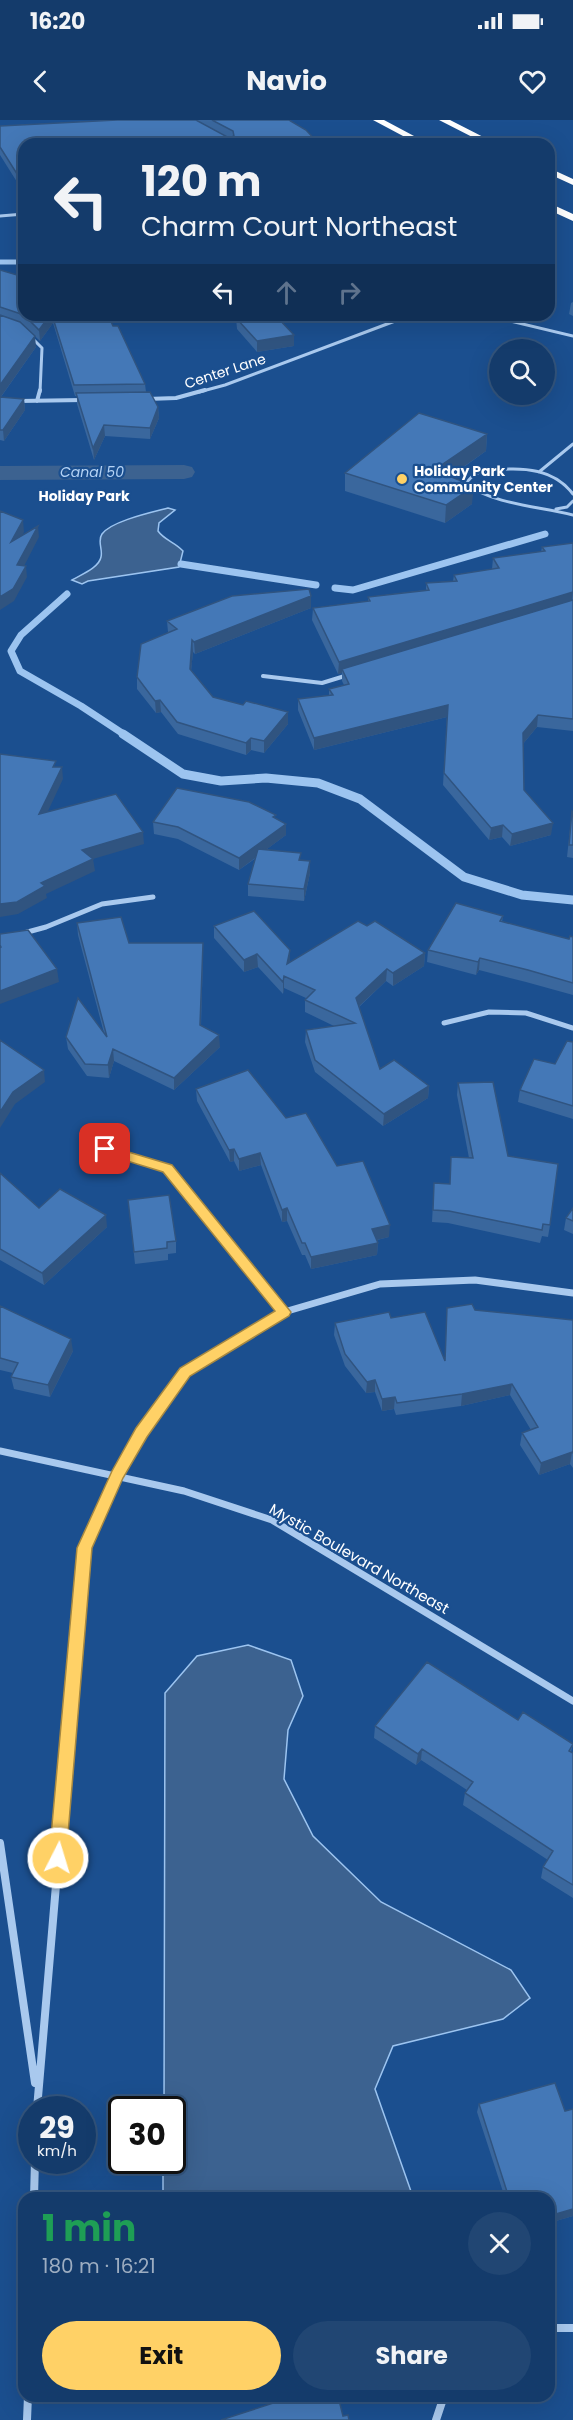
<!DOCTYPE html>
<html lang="en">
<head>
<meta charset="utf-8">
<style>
  :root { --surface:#143b6b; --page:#214673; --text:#f1f3f6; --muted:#9dadc1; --line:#33557e; --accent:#ffd166 }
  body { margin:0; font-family:Poppins,sans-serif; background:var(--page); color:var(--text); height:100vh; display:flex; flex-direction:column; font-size:22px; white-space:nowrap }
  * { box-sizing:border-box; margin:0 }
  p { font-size:20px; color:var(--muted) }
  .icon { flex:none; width:33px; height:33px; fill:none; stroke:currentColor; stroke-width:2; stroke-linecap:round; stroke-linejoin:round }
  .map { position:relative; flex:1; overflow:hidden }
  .side { position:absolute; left:18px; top:2072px; width:537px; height:210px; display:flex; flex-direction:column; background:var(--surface); border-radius:18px; box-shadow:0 6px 24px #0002,0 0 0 2px var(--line) }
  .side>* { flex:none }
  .banner { position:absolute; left:18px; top:18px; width:537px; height:183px; border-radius:18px; box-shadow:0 6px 24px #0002,0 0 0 2px var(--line); background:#143b6b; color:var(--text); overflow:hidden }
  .controls { position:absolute; left:489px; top:219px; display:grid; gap:12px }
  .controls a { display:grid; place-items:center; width:66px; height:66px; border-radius:50%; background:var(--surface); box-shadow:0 6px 24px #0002,0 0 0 2px var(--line); font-size:30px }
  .speed { position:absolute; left:18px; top:1976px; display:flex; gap:12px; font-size:30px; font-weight:700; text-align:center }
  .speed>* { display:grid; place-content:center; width:78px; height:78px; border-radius:50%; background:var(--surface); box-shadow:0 6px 24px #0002,0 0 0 2px var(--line); line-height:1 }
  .speed small { font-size:15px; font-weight:400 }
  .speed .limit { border:3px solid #111; border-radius:9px; background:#fff; color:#111 }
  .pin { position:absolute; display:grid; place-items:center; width:51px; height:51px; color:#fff; margin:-26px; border-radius:12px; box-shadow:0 3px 9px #0006 }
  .me { position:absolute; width:66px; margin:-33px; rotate:5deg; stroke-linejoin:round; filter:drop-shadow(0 0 4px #0008) }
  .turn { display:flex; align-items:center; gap:21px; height:126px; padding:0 24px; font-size:27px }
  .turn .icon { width:78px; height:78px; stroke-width:2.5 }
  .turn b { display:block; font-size:42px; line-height:51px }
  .lanes { display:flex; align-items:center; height:57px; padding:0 24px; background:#0003; justify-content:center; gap:30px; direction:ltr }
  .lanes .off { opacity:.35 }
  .round { display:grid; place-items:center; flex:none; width:63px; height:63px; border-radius:32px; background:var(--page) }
  .summary { display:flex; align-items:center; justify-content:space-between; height:102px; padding:0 24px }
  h1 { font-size:36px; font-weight:700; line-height:45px; color:#1e9e55 }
  .cta { display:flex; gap:12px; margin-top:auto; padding:12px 24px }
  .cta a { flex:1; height:69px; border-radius:36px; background:var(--accent); color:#111; font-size:24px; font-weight:700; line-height:69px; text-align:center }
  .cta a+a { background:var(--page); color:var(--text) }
  .status { display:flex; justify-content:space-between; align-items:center; height:42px; padding:0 30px; background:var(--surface); direction:ltr }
  .status svg { height:16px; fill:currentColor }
  header { display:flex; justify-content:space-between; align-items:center; height:78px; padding:0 24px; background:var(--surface); font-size:27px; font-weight:700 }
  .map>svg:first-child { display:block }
  .water { fill:#3c6290; stroke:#9cc4f0; stroke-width:1.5 }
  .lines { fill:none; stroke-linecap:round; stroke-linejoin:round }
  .stream-far2 { stroke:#9cc4f0; stroke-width:5 }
  .stream-far1 { stroke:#9cc4f0; stroke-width:7 }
  .stream { stroke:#9cc4f0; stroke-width:9 }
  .canal { fill:#3c6290; fill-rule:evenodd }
  .service { stroke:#a9c9ee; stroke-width:3 }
  .minor-far4 { stroke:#a9c9ee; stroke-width:3 }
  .minor-far3 { stroke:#a9c9ee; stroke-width:4 }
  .minor-far2 { stroke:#a9c9ee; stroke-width:5 }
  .minor-far1 { stroke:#a9c9ee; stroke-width:7 }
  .minor { stroke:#a9c9ee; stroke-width:8 }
  .motorway { fill:#fff; fill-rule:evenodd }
  .wall { fill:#3a679d }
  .shaded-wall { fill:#305480 }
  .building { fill:#4478b7; stroke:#305480; stroke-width:1.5 }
  .route { fill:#ffd166; stroke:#a68842; stroke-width:1.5 }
  .poi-dot { fill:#ffd166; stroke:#1b4f8f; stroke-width:2 }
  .labels { text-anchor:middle; stroke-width:4.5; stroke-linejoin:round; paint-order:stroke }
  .far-street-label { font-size:14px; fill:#fff; stroke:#1b4f8f }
  .far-poi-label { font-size:14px; font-weight:bold; fill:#fff; stroke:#1b4f8f; text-anchor:start }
  .far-water-label { font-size:14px; font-style:italic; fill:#b5d3f5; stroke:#1b4f8f }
  .far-neighbourhood-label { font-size:14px; font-weight:bold; fill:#fff; stroke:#1b4f8f }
  .street-label { font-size:15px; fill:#fff; stroke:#1b4f8f }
</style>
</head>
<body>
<div class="status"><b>16:20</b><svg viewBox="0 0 49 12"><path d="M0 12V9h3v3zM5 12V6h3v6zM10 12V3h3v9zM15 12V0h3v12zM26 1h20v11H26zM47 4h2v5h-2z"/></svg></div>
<header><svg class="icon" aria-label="back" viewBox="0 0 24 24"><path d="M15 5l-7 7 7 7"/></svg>Navio<svg class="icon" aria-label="heart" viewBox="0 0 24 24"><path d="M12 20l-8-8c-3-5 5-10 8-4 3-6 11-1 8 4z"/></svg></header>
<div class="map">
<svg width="573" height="2300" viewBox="0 0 573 2300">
  <rect width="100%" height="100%" fill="#1b4f8f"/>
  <path class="water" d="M168 388 175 390 159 403 158 411C164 420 175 422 183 431L179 447 88 461 82 464 72 460C80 455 99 448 101 437 103 429 97 421 102 414 111 401 153 392 168 388Z
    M248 1525 291 1540 303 1576 288 1610 284 1659 313 1716 381 1782 511 1850 530 1878 503 1899 393 1926 375 1969 413 2077H163V2040H172V1989H164L165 1573 197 1536Z"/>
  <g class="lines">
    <path class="stream-far2" d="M0 142H24"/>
    <path class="stream-far1" d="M181 444 316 465
      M335 468 353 470 545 414
      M67 474 21 515 11 531 20 551 81 586 125 615"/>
    <path class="stream" d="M123 614 183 654 221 661 266 658 318 663 360 679 464 757 522 775 573 780"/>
    <path class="canal" d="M184 345 192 347 195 352 192 357 184 359 0 360V346Z"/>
    <path class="service" d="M539 352 573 324
      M573 374C554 349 524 347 494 350 489 351 480 351 475 354 472 356 468 361 465 364 497 385 537 386 573 395
      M556 389 567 387 573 381"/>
    <path class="minor-far4" d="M0 96 24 94
      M485 195 573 216
      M30 216 42 228 40 272
      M199 272 225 265 411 195"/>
    <path class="minor-far3" d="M147 279 176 278 205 270
      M19 281 83 280
      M37 281 40 270
      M263 556 322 563 348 555"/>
    <path class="minor-far2" d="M24 813 46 807 102 784 153 777
      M444 903 489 892 526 893 573 908
      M105 1029 169 1050"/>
    <path class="minor-far1" d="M168 1049 284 1192
      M0 1331 184 1371 272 1400 573 1581
      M69 1602 84 1428 117 1355 141 1313 185 1252 284 1192 380 1164 475 1160 573 1173"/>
    <path class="minor" d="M0 1723 35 1963
      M37 1989 70 1600
      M34 2078 35 2040
      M549 2208H573
      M27 2300 28 2276
      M436 2300 444 2276"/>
    <path class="motorway" d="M373 0H384L429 24H418Z
      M439 0H450L497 24H486Z
      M549 48 573 59V65L549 54Z
      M549 83 573 94V101L549 90Z"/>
  </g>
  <path class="wall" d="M117 0H289L319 24H24V73L0 35V6Z
    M0 150 24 195H108L113 206 145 264 146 272 158 287 159 298 150 319 105 316 94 340 77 284V276H75L53 203 40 221 23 205 36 227 1 277 24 279 25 290 4 321 0 320Z
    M573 182V196L569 194 571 183Z
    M236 198 294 226 257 232 237 209Z
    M487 314 486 331 450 357 472 384 445 403 345 371V353Z
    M573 423V611L537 607 523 624 524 670 551 715 510 726 502 717 489 720 443 665 447 597 314 630 298 590V579L329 575V569L344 565 342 561V553L338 554 312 500 313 488 368 481V477L426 470V463L453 461 454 455 492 449 493 438 541 432 542 427Z
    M311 476V488L195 534 193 532 191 551 213 577 288 604 264 633 251 630 246 635 178 614 161 592 156 593 137 569V557L168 512 167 501Z
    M572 691 573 692V738L567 737Z
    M276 699 286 715 267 729 301 740 310 741V753L304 781 248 776V764L256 738 239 750 178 719 154 714 153 702Z
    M503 796 502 802 569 819 573 817V875L526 862 479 850 476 855 427 842 428 830Z
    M77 803 129 823 203 835 201 906 220 927 174 970 114 941 109 958 87 956 68 929 66 917 104 913 78 815Z
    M214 806 290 842 367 806 425 833 424 846 393 866 386 861 359 887 380 949 429 966 428 978 383 1006 315 952 305 922 306 910 334 906 305 892V880L306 878 284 868 283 874 258 847 244 852 214 818Z
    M573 922V999L518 982 520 970 555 944Z
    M458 963 508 1036 550 1105 548 1117 542 1116 540 1123 448 1103 432 1102 434 1063 450 1064 451 1037 469 1038 457 975Z
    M196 969 286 998 337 1046 389 1117 377 1120 378 1123 377 1135 311 1149 305 1135H302L287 1101 282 1102 261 1045 239 1051 234 1041 230 1042 197 981Z
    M0 1053 39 1088 107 1107 44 1165 0 1140Z
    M128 1080 176 1121V1133L168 1134V1140L135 1144Z
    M573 1088V1114L564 1110 566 1098Z
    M0 1186 73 1231 50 1277 14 1269 11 1257 13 1253 0 1250Z
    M447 1188 573 1200V1348L570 1344 539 1355 520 1325 522 1313 531 1310 510 1275 461 1286 396 1295 394 1289 382 1291 375 1272 366 1273 345 1246 334 1215 335 1203 391 1198 445 1239Z
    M518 1600 573 1624 571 1632 573 1633V1778L541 1758 543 1747 548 1740 463 1685 465 1673 467 1670 421 1640 416 1645 374 1618 375 1606Z
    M479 1984 565 1991 573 1989V2096L549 2103V2078H505L477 1992Z"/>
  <path class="shaded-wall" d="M50 195H52L53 203 40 221 39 210Z
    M294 215V226L257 232V221Z
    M35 216 36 227 0 278V265Z
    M24 279 25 290 4 321 3 310Z
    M158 287 159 298 150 319V308Z
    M104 305 105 316 94 340 93 328Z
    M487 314 486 331 433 368 434 350Z
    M474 366 472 384 445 403 446 385Z
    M23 400 24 412 13 434 11 422Z
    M38 406 39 417 19 456 17 445Z
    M26 446 27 457 14 481 0 490V477Z
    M573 472 572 483 342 549V553L338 554 339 542Z
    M311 476V488L195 534 194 522Z
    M192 520 193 532 190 561V549Z
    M160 580 161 592 156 593 155 581Z
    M448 585 447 597 314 630V618Z
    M288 592V604L264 633V621Z
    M538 595 537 607 522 625 523 613Z
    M251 618V630L246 635V623Z
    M62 647 63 659 41 706 39 694Z
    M553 703 551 715 510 726 512 714Z
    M286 704V715L239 750V738Z
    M503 705 502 717 489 720 491 708Z
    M143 712 144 724 93 739 95 751 46 774 47 778 18 794 0 797V784L41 763 82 730Z
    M310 741V753L304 781V769Z
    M203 823V835L200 918V905Z
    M290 830V842L287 844Z
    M425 833 424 846 393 866V853Z
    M257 834 258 847 244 852V840Z
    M480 838 479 850 476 855 478 842Z
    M57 849 59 862 0 884V871Z
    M387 849 386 861 355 890 356 878Z
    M284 856V868L283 874V862Z
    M219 915 220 927 174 970V958Z
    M113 929 114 941 109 958 108 945Z
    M44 950 45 962 15 984 0 1008V992L13 972Z
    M429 966 428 978 383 1006 384 994Z
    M234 1029V1041L230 1042 229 1030Z
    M260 1033 261 1045 239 1051V1039Z
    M287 1088V1101L282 1102V1090Z
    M106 1095 107 1107 44 1165 42 1153Z
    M390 1105 389 1117 372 1121V1109Z
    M378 1123 377 1135 311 1149V1137Z
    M71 1219 73 1231 50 1277 48 1265Z
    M375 1260V1272L366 1273 367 1262Z
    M512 1264 510 1275 461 1286 462 1274Z
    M395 1277 394 1289 382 1291V1279Z
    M572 1332 570 1344 539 1355 541 1343Z
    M422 1629 421 1640 416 1645 418 1634Z
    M573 2089V2096L549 2103V2096Z"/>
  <path class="building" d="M117 0H196L229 18 234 16 233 11 212 0H289L306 10 319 24H24V65L0 27V6Z
    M0 150 24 157V195H50L39 210 24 195 0 187Z
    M0 195 20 202 35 216 0 265Z
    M52 195H108L113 206H118L145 264 74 265Z
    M255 195H275L294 215 257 221 236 198Z
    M150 272 158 287 150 308 104 305 93 328 76 273Z
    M0 277 24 279 3 310H0Z
    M419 293 487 314 434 350 474 366 446 385 345 353Z
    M0 391 23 400 11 422 38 406 17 445 26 446 13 469 0 477Z
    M573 423V472L339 542 313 488 370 481 368 477 429 470 426 463 457 461 454 455 499 448 493 438 545 431 542 427Z
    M309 469 311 476 194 522 192 520 190 549 213 577 243 585 246 581 288 592 264 621 251 618 246 623 177 602 160 580 155 581 137 557 141 524 177 509 167 501 232 476Z
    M573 480V599L538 595 523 613 524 670 553 703 512 714 503 705 491 708 444 653 448 585 314 618 298 579 333 575 329 569 349 564 342 549Z
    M0 634 56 641 53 647H62L39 694 116 674 143 712 82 730 93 739 41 763 45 766 17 782 0 784Z
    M177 668 249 682 276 695 273 697 286 704 239 738 178 707 153 702Z
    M572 691 573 692V725H569Z
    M258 729 301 733 299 740 310 741 304 769 248 764Z
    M456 783 503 796 500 801 569 819 570 816 573 817V863L528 850 480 838 478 842 428 830Z
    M254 791 290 830 287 844 358 801 367 806 375 801 425 833 393 853 387 849 356 878 380 949 394 940 429 966 384 994 315 940 306 910 355 903 305 880 315 870 284 856 283 862 257 834 244 840 214 806Z
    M121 797 129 823H203L200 905 219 915 174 958 113 929 108 945 85 944 66 917 78 878 107 917 77 803Z
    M28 810 57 849 0 871V828L1 827 0 825V814Z
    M0 920 44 950 13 972 0 992Z
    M567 921 573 922V986L520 970 534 939 555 944Z
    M248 950 286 998 306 993 337 1046 363 1041 390 1105 372 1109 378 1123 311 1137 305 1123H302L287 1088 282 1090 260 1033 239 1039 234 1029 229 1030 196 969Z
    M493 962 508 1036 558 1044 550 1105 543 1104 542 1110 449 1091 433 1090 434 1063 450 1064 451 1037 473 1038 458 963Z
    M0 1053 39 1088 60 1069 106 1095 42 1153 0 1129Z
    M169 1075 176 1121 167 1122V1128L134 1132 128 1080Z
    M573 1088V1101L566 1098Z
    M472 1184 475 1190 573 1200V1333L572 1332 541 1343 522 1313 538 1307 512 1264 462 1274 397 1283 395 1277 382 1279 375 1260 367 1262 345 1234 335 1203 389 1192 391 1198 425 1192 445 1241 447 1188Z
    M0 1186 71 1219 48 1265 11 1257 18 1243 0 1238Z
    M427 1542 518 1600 523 1592 573 1624 569 1631 573 1633V1765L543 1747 553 1731 465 1673 473 1662 422 1629 418 1634 375 1606Z
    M555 1963 565 1991 573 1989V2089L549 2096V2078H509L479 1984Z
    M295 2276H338L343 2296 348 2295 349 2300H221Z"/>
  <path class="route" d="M105 1025 172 1045 291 1192 289 1196 190 1256 147 1317 123 1358 92 1428 66 1738 64 1744 58 1746 51 1744 49 1738 77 1428 112 1351 136 1308 180 1248 275 1191 163 1052 101 1033 99 1029 101 1026Z"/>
  <circle class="poi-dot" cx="402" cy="359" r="6"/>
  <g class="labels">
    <g class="far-street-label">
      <text transform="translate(225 251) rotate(-18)" y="5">Center Lane</text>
    </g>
    <g class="far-poi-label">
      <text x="414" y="356">Holiday Park<tspan x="414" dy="16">Community Center</tspan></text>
    </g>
    <g class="far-water-label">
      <text x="92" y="357">Canal 50</text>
    </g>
    <g class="far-neighbourhood-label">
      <text x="84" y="381">Holiday Park</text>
    </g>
    <g class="street-label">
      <text transform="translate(359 1439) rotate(30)" y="5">Mystic Boulevard Northeast</text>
    </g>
  </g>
</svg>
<div class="controls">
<a><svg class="icon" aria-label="search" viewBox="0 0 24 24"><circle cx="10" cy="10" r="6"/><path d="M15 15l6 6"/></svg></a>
</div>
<div class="speed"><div>29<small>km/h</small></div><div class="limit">30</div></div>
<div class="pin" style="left:105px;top:1029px;background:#d93025"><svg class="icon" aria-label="arrive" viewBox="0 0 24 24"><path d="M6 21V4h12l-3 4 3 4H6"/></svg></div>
<svg class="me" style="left:58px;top:1738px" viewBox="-20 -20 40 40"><circle r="17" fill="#ffd166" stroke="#fff" stroke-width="3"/><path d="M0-11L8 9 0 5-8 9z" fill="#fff"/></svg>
<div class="banner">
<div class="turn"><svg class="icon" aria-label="left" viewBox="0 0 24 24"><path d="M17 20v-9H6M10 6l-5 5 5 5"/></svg><div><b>120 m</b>Charm Court Northeast</div></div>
<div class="lanes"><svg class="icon" aria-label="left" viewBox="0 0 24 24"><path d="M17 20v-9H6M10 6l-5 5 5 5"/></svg><svg class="icon off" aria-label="ahead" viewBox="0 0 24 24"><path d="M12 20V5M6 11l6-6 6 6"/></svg><svg class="icon off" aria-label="right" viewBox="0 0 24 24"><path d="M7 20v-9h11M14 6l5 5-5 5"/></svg></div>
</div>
<section class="side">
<div class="summary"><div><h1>1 min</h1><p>180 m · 16:21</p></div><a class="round"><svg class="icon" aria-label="close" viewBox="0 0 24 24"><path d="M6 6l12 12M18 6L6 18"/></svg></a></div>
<div class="cta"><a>Exit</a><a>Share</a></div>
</section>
</div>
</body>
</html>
